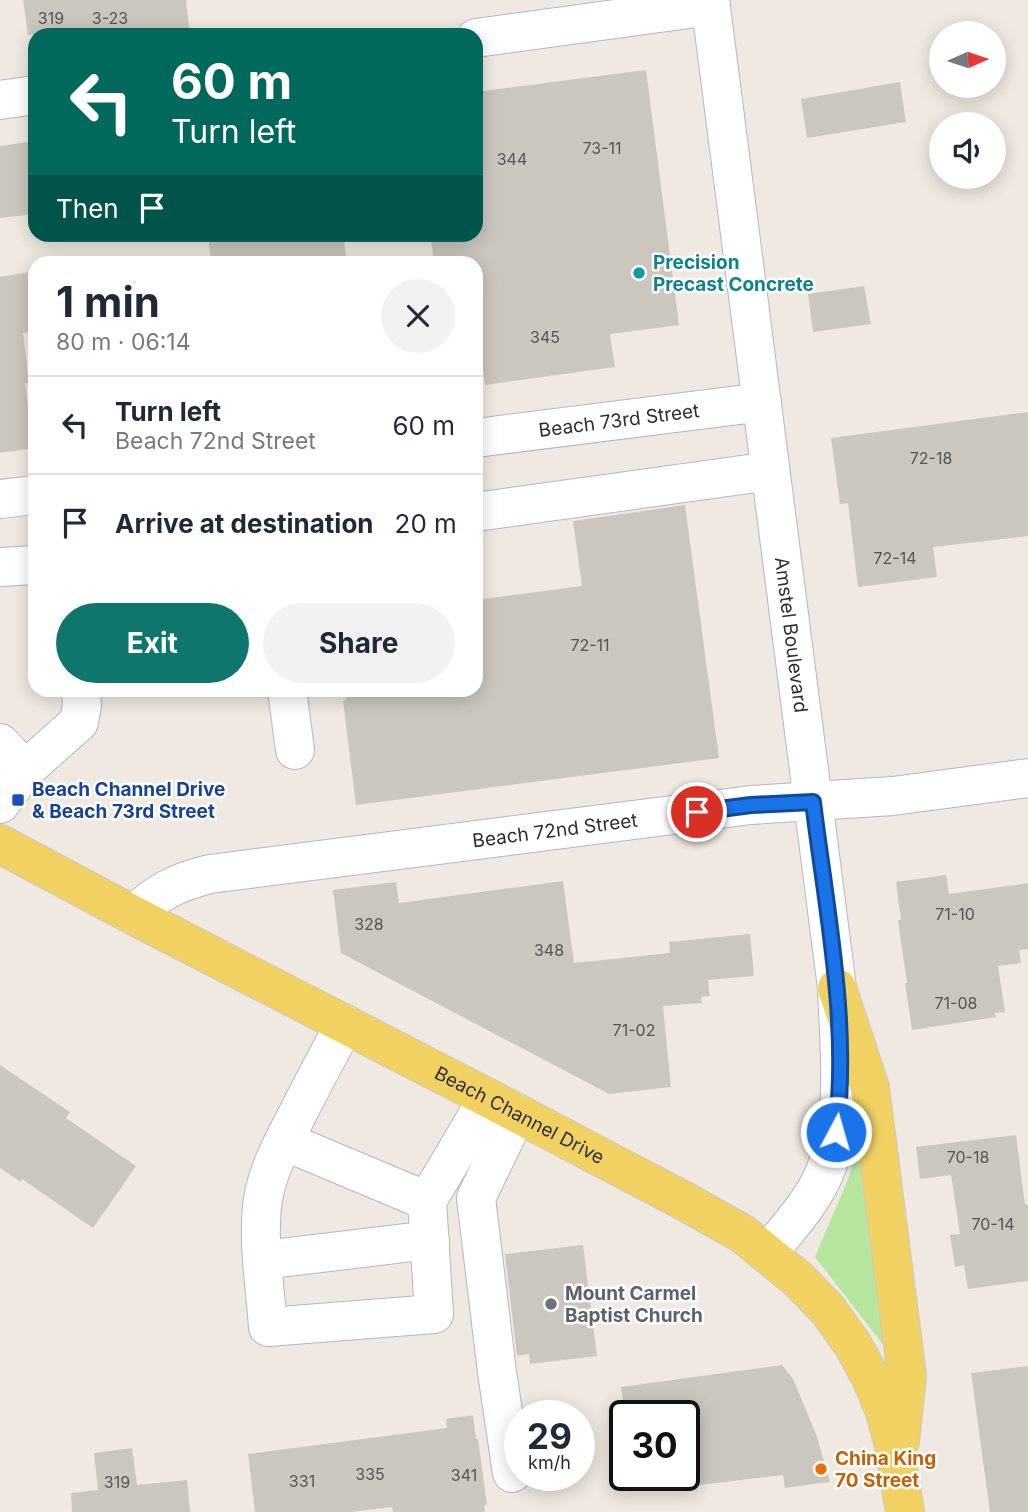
<!DOCTYPE html>
<html lang="en">
<head>
<meta charset="utf-8">
<style>
  :root { --surface:#fff; --page:#f2f2f3; --text:#1f2937; --muted:#747a83; --line:#e0e1e3; --accent:#0f766e }
  body { margin:0; font-family:Inter,sans-serif; background:var(--page); color:var(--text); height:100vh; display:flex; flex-direction:column; font-size:26px; white-space:nowrap }
  * { box-sizing:border-box; margin:0 }
  p { font-size:23px; color:var(--muted) }
  .icon { flex:none; width:38px; height:38px; fill:none; stroke:currentColor; stroke-width:2; stroke-linecap:round; stroke-linejoin:round }
  .map { position:relative; flex:1; overflow:hidden }
  .side { position:absolute; left:28px; top:256px; width:455px; height:441px; display:flex; flex-direction:column; background:var(--surface); border-radius:21px; box-shadow:0 4px 18px #0003 }
  .side>* { flex:none }
  .banner { position:absolute; left:28px; top:28px; width:455px; height:214px; border-radius:21px; box-shadow:0 4px 18px #0003; background:#00695c; color:#fff; overflow:hidden }
  .needle { width:46px; rotate:87deg }
  .buttons { position:absolute; left:929px; top:21px; display:grid; gap:14px }
  .buttons a { display:grid; place-items:center; width:77px; height:77px; border-radius:50%; background:var(--surface); box-shadow:0 4px 18px #0003; font-size:35px }
  .speed { position:absolute; left:504px; top:1400px; display:flex; gap:14px; font-size:35px; font-weight:700; text-align:center }
  .speed>* { display:grid; place-content:center; width:91px; height:91px; border-radius:50%; background:var(--surface); box-shadow:0 4px 18px #0003; line-height:1 }
  .speed small { font-size:18px; font-weight:400 }
  .speed .limit { border:4px solid #111; border-radius:10px; background:#fff; color:#111 }
  .pin { position:absolute; display:grid; place-items:center; width:60px; height:60px; color:#fff; margin:-30px; border:4px solid #fff; border-radius:50%; box-shadow:0 2px 7px #0007 }
  .me { position:absolute; width:77px; margin:-38px; rotate:6deg; stroke-linejoin:round; filter:drop-shadow(0 0 5px #0008) }
  .turn { display:flex; align-items:center; gap:24px; height:147px; padding:0 28px; font-size:32px }
  .turn .icon { width:91px; height:91px; stroke-width:2.5 }
  .turn b { display:block; font-size:49px; line-height:60px }
  .then { display:flex; align-items:center; height:66px; padding:0 28px; background:#0003; gap:14px; font-size:26px }
  .round { display:grid; place-items:center; flex:none; width:74px; height:74px; border-radius:37px; background:var(--page) }
  .headline { display:flex; align-items:center; justify-content:space-between; height:119px; padding:0 28px }
  h1 { font-size:42px; font-weight:700; line-height:52px }
  .button { display:flex; gap:14px; margin-top:auto; padding:14px 28px }
  .button a { flex:1; height:80px; border-radius:42px; background:var(--accent); color:#fff; font-size:28px; font-weight:700; line-height:80px; text-align:center }
  .button a+a { background:var(--page); color:var(--text) }
  ul { padding:0; list-style:none }
  li { display:flex; align-items:center; gap:21px; height:98px; padding:0 28px; border-top:2px solid var(--line) }
  li div { flex:1 }
  li b { display:block; font-size:26px }
  li em { font-style:normal }
  .map>svg:first-child { display:block }
  .green { fill:#b6e59e }
  .building { fill:#cbc7bf }
  .lines { fill:none; stroke-linecap:round; stroke-linejoin:round }
  .minor-casing { stroke:#b4b7c1; stroke-width:40 }
  .major-casing { stroke:#c9c9c9; stroke-width:40 }
  .minor { stroke:#fff; stroke-width:38 }
  .major { stroke:#f2d163; stroke-width:38 }
  .route-casing { stroke:#114b97; stroke-width:18 }
  .route { stroke:#1a73e8; stroke-width:12 }
  .culture-dot { fill:#0f9aa8; stroke:#fff; stroke-width:2.5 }
  .transit-dot { fill:#1a4fb4; stroke:#fff; stroke-width:2.5 }
  .worship-dot { fill:#6b7280; stroke:#fff; stroke-width:2.5 }
  .food-dot { fill:#e8710a; stroke:#fff; stroke-width:2.5 }
  .labels { text-anchor:middle; stroke-width:5; stroke-linejoin:round; paint-order:stroke }
  .number-label { font-size:16px; fill:#555452 }
  .culture-label { font-size:19px; font-weight:bold; fill:#0d838f; stroke:#fff; text-anchor:start }
  .street-label { font-size:19px; fill:#2e2e2e; stroke:#fff }
  .transit-label { font-size:19px; font-weight:bold; fill:#164399; stroke:#fff; text-anchor:start }
  .worship-label { font-size:19px; font-weight:bold; fill:#5b616d; stroke:#fff; text-anchor:start }
  .food-label { font-size:19px; font-weight:bold; fill:#c56008; stroke:#fff; text-anchor:start }
</style>
</head>
<body>
<div class="map">
<svg width="1028" height="1512" viewBox="0 0 1028 1512">
  <rect width="100%" height="100%" fill="#efe9e1"/>
  <path class="green" d="M856 1150 862 1164 888 1351 815 1257 849 1177Z"/>
  <path class="building" d="M23 0H186L190 35H28Z
    M646 70 679 325 610 334 615 367 485 385 476 317V262H434L430 234H476V92Z
    M900 82 906 122 807 138 801 99Z
    M35 141V214L0 218V146Z
    M208 234H343L347 262H310V257L267 262H211Z
    M35 271V331L23 333 29 383H25L34 448 0 453V277Z
    M864 286 871 324 813 332 808 294Z
    M1028 412V536L933 547 937 577 858 587 848 503 840 504 831 438Z
    M685 505 719 758 356 805 343 701 346 700 344 690H476V600L582 586 573 521Z
    M946 875 949 894 1028 883V949L1019 950 1021 963 998 966 1005 1012 995 1013 996 1017 912 1030 905 983H907L898 920H901L896 882Z
    M563 881 574 963 670 953 669 942 750 934 754 976 708 980 710 996 701 997 702 1003 663 1006 671 1087 609 1094 341 953 333 890 396 882 399 903Z
    M0 1065 70 1112 66 1118 136 1166 93 1228 22 1179 21 1182 0 1168Z
    M1016 1135 1025 1205 1028 1204V1281L968 1289 964 1265 955 1267 950 1235 960 1234 951 1175 920 1179 916 1147Z
    M583 1245 597 1356 530 1364 529 1354 517 1356 505 1254Z
    M782 1365 793 1379 816 1434 830 1482 785 1488 783 1475 700 1485 690 1416H625L621 1387Z
    M1028 1366V1512H990L971 1373Z
    M473 1415 476 1439H478L487 1505 484 1506 485 1512H393L392 1507 351 1512H255L248 1454 447 1428 446 1419Z
    M132 1448 137 1485 187 1480 190 1512H72L71 1493 98 1490 94 1453Z"/>
  <g class="lines">
    <g class="minor-casing">
      <g id="minor">
        <path id="s1" d="M710 0 837 988C839 1049 848 1117 824 1174 811 1204 787 1229 768 1253"/>
        <path d="M476 38 711 6"/>
        <path d="M0 100 35 95"/>
        <path id="s2" d="M476 438 762 402"/>
        <path d="M0 499 35 495"/>
        <path d="M476 512 770 471"/>
        <path d="M0 567 35 565"/>
        <path d="M287 690 295 750"/>
        <path d="M0 743 25 770"/>
        <path d="M0 804 25 770 79 722 82 705 81 690"/>
        <path id="s3" d="M133 915C158 892 177 882 210 874L751 805 893 796 1028 778"/>
        <path d="M345 1024C328 1055 311 1087 295 1119 282 1144 268 1170 263 1199 257 1240 265 1285 268 1327L434 1314 427 1201 488 1098"/>
        <path d="M284 1141 427 1201"/>
        <path d="M263 1260 430 1240"/>
        <path d="M512 1473 497 1372 476 1198 517 1113"/>
      </g>
    </g>
    <g class="major-casing">
      <g id="major">
        <path id="s4" d="M0 844 133 915 488 1098 686 1202 743 1234 799 1280 828 1310 853 1345 871 1378 885 1412 894 1446 905 1512"/>
        <path d="M837 988 870 1088 907 1376 900 1441"/>
      </g>
    </g>
    <use href="#minor" class="minor"/>
    <use href="#major" class="major"/>
  </g>
  <g class="lines">
    <g class="route-casing">
      <path id="route" d="M697 812 751 805 813 802C826 908 850 1025 836 1132"/>
    </g>
    <use href="#route" class="route"/>
  </g>
  <circle class="culture-dot" cx="639" cy="273" r="7"/>
  <rect class="transit-dot" x="11" y="793" width="14" height="14" rx="3.5"/>
  <circle class="worship-dot" cx="551" cy="1304" r="7"/>
  <circle class="food-dot" cx="821" cy="1469" r="7"/>
  <g class="labels">
    <g class="number-label">
      <text x="51" y="24">319</text>
      <text x="110" y="24">3-23</text>
      <text x="602" y="154">73-11</text>
      <text x="512" y="165">344</text>
      <text x="545" y="343">345</text>
      <text x="931" y="464">72-18</text>
      <text x="895" y="564">72-14</text>
      <text x="590" y="651">72-11</text>
      <text x="955" y="920">71-10</text>
      <text x="369" y="930">328</text>
      <text x="549" y="956">348</text>
      <text x="956" y="1009">71-08</text>
      <text x="634" y="1036">71-02</text>
      <text x="968" y="1163">70-18</text>
      <text x="993" y="1230">70-14</text>
      <text x="370" y="1480">335</text>
      <text x="464" y="1481">341</text>
      <text x="302" y="1487">331</text>
      <text x="117" y="1488">319</text>
    </g>
    <g class="culture-label">
      <text x="653" y="269">Precision<tspan x="653" dy="22">Precast Concrete</tspan></text>
    </g>
    <g class="street-label">
      <text dy="7" stroke="none"><textPath href="#s2" startOffset="144">Beach 73rd Street</textPath></text>
      <text dy="7" stroke="none"><textPath href="#s1" startOffset="640">Amstel Boulevard</textPath></text>
      <text dy="7" stroke="none"><textPath href="#s3" startOffset="436">Beach 72nd Street</textPath></text>
      <text dy="7" stroke="none"><textPath href="#s4" startOffset="586">Beach Channel Drive</textPath></text>
    </g>
    <g class="transit-label">
      <text x="32" y="796">Beach Channel Drive<tspan x="32" dy="22">&amp; Beach 73rd Street</tspan></text>
    </g>
    <g class="worship-label">
      <text x="565" y="1300">Mount Carmel<tspan x="565" dy="22">Baptist Church</tspan></text>
    </g>
    <g class="food-label">
      <text x="835" y="1465">China King<tspan x="835" dy="22">70 Street</tspan></text>
    </g>
  </g>
</svg>
<div class="buttons">
<a><svg class="needle" viewBox="-14 -14 28 28"><path d="M0-13l5 13h-10z" fill="#e53935"/><path d="M0 13l5-13h-10z" fill="#747a83"/></svg></a>
<a><svg class="icon" aria-label="sound" viewBox="0 0 24 24"><path d="M4 9h4l5-4v14l-5-4H4zM17 9q2 3 0 6"/></svg></a>
</div>
<div class="speed"><div>29<small>km/h</small></div><div class="limit">30</div></div>
<div class="pin" style="left:697px;top:812px;background:#d93025"><svg class="icon" aria-label="arrive" viewBox="0 0 24 24"><path d="M6 21V4h12l-3 4 3 4H6"/></svg></div>
<svg class="me" style="left:836px;top:1132px" viewBox="-20 -20 40 40"><circle r="17" fill="#1a73e8" stroke="#fff" stroke-width="3"/><path d="M0-11L8 9 0 5-8 9z" fill="#fff"/></svg>
<div class="banner">
<div class="turn"><svg class="icon" aria-label="left" viewBox="0 0 24 24"><path d="M17 20v-9H6M10 6l-5 5 5 5"/></svg><div><b>60 m</b>Turn left</div></div>
<div class="then">Then<svg class="icon" aria-label="arrive" viewBox="0 0 24 24"><path d="M6 21V4h12l-3 4 3 4H6"/></svg></div>
</div>
<section class="side">
<div class="headline"><div><h1>1 min</h1><p>80 m · 06:14</p></div><a class="round"><svg class="icon" aria-label="close" viewBox="0 0 24 24"><path d="M6 6l12 12M18 6L6 18"/></svg></a></div>
<ul>
<li><svg class="icon" aria-label="left" viewBox="0 0 24 24"><path d="M17 20v-9H6M10 6l-5 5 5 5"/></svg><div><b>Turn left</b><p>Beach 72nd Street</p></div><em>60 m</em></li>
<li><svg class="icon" aria-label="arrive" viewBox="0 0 24 24"><path d="M6 21V4h12l-3 4 3 4H6"/></svg><div><b>Arrive at destination</b></div><em>20 m</em></li>
</ul>
<div class="button"><a>Exit</a><a>Share</a></div>
</section>
</div>
</body>
</html>
